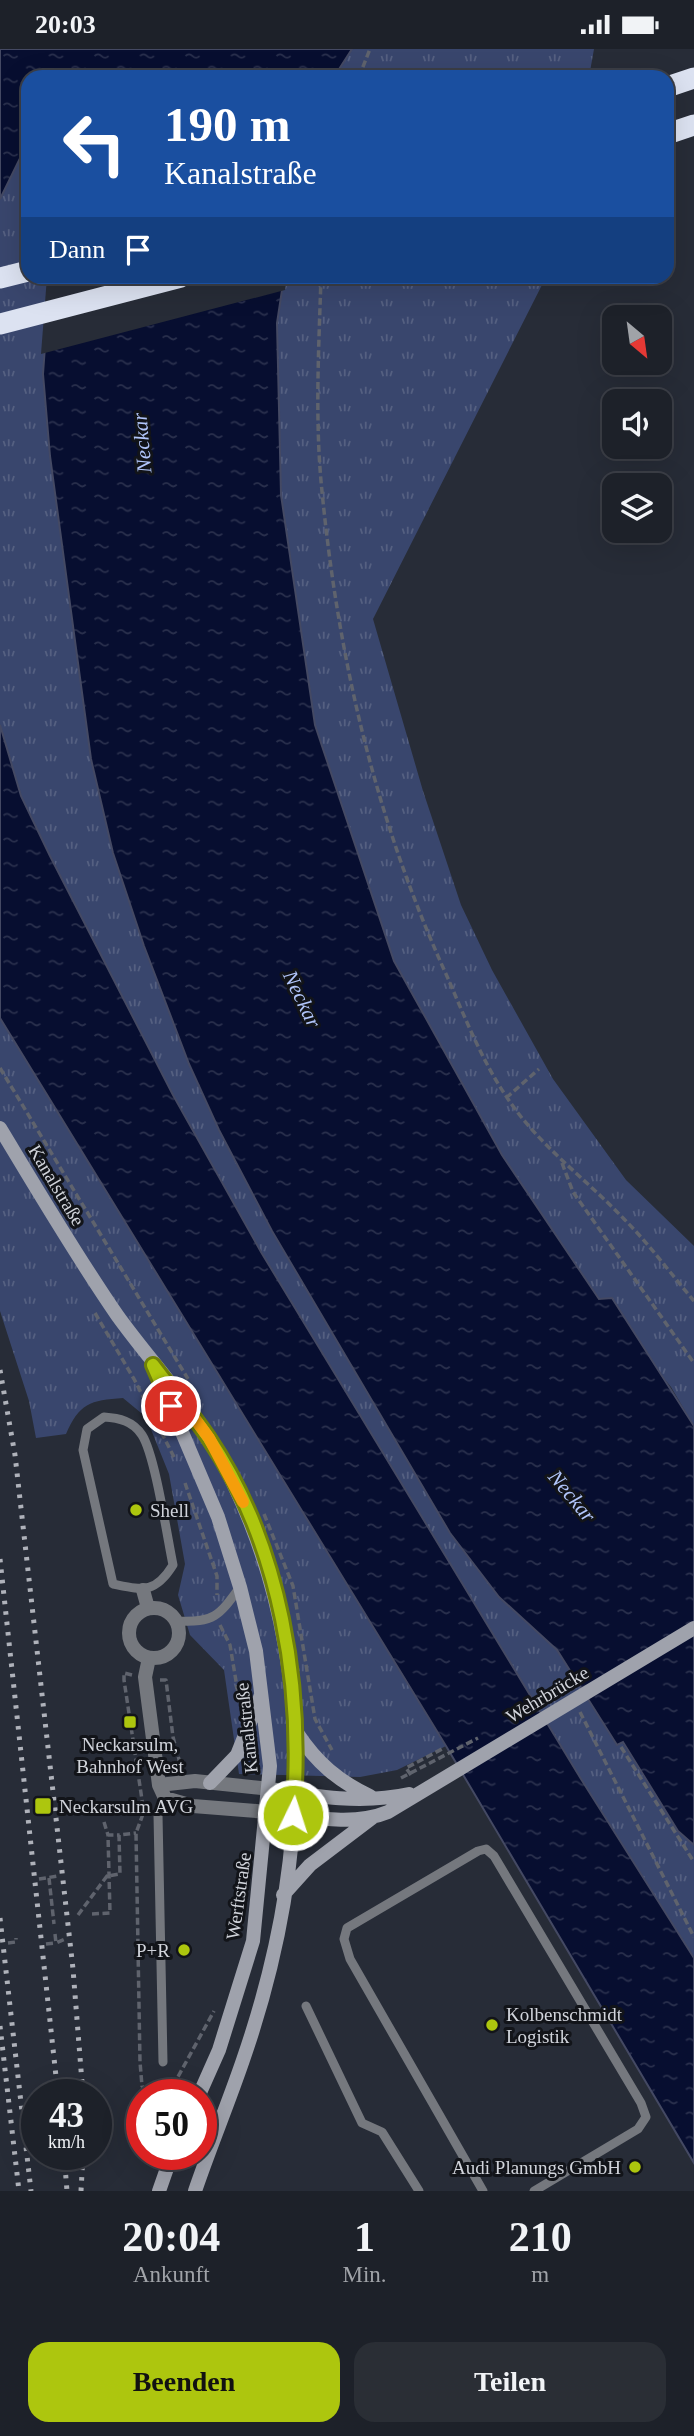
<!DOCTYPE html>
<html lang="de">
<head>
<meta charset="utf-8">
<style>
  :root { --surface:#1d2129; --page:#2a2e35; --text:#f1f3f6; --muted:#a0a3a8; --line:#3b3e46; --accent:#adc60e }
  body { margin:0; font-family:"Times New Roman",serif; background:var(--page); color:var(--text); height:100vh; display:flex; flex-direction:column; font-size:26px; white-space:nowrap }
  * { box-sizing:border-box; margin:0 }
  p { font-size:23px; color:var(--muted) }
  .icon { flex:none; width:38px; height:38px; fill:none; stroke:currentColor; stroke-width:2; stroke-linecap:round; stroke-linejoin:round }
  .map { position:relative; height:2142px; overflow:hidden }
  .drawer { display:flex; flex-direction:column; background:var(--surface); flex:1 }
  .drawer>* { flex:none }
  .hud { position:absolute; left:21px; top:21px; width:653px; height:214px; border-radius:21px; box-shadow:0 7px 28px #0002,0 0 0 2px var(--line); background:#1a4fa0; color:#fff; overflow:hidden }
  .needle { width:46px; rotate:151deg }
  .buttons { position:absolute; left:602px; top:256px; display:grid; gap:14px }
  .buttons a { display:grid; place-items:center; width:70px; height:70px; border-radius:14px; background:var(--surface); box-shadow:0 7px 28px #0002,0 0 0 2px var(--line); font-size:35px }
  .speed { position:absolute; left:21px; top:2030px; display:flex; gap:14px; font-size:35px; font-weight:700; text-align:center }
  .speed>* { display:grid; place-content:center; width:91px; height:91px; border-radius:50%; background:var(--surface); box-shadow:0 7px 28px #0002,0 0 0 2px var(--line); line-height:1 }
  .speed small { font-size:18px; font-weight:400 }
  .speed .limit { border:10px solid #d22; background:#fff; color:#111 }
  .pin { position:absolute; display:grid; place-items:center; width:60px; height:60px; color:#fff; margin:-30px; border:4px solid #fff; border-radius:50%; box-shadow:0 2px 7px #0007 }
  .me { position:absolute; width:77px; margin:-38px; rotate:4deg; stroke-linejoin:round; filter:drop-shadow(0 0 5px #0008) }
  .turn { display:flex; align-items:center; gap:24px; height:147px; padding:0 28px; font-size:32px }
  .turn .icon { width:91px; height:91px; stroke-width:2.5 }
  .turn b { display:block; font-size:49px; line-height:60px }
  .then { display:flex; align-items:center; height:66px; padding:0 28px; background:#0003; gap:14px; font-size:26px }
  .eta { display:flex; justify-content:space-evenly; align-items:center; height:119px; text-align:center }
  .eta b { font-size:42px; font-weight:700; line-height:49px }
  .button { display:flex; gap:14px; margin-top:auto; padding:14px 28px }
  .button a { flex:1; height:80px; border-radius:21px; background:var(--accent); color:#111; font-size:28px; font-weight:700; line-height:80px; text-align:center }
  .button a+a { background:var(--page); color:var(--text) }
  .status { display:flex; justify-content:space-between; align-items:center; height:49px; padding:0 35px; background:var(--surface); direction:ltr }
  .status svg { height:19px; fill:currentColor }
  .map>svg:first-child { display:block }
  .grass { fill:url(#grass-tufts) }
  .water { fill:url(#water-ripples); stroke:#444963; stroke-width:2 }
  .pier { fill:#272c37 }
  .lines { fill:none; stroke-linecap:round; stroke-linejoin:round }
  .path { stroke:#5f636d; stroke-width:3.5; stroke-dasharray:7 3.5; stroke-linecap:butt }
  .lane { stroke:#75787e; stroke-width:9 }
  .street { stroke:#75787e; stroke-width:14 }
  .secondary { stroke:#9fa2ac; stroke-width:14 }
  .highway { stroke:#dce2f1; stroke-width:21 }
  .rail { stroke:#afb2ba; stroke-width:5; stroke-dasharray:3.5 7; stroke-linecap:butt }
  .route-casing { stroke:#708109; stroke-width:18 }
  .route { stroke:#adc60e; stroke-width:12 }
  .slow { stroke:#f59e0b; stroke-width:12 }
  .poi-dot { fill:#adc60e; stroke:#121419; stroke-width:2.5 }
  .labels { text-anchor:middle; stroke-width:6; stroke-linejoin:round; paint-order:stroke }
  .street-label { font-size:19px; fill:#d1d4db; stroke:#121419 }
  .poi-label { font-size:19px; fill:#d1d4db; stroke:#121419; text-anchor:start }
  .water-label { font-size:21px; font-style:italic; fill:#b1c5fa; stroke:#121419 }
</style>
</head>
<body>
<div class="status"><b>20:03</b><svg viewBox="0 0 49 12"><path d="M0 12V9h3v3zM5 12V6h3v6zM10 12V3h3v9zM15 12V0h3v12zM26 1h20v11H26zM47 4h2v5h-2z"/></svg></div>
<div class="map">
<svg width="694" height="2142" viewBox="0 0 694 2142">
  <defs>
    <pattern id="grass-tufts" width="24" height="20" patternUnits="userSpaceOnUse" patternTransform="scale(1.75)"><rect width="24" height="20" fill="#39466d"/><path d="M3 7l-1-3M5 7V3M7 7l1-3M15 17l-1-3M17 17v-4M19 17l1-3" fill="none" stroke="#556081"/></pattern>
    <pattern id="water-ripples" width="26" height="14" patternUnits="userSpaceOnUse" patternTransform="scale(1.75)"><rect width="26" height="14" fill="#070e30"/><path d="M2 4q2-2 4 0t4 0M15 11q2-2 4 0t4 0" fill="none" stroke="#2a304d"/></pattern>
  </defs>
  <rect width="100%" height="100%" fill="#272c37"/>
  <path class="grass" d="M352 0H594L589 28H334Z
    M28 93V228H50L43 325 50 407 91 710 113 804 144 897 189 1015 219 1081 272 1182 374 1354 499 1548 557 1601 618 1695 622 1693 678 1782 694 1796V1909L581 1730 261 1203 173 1046 50 807 21 747 0 676V150Z
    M284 228H546L373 570 423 742 461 856 492 921 553 1030 626 1131 694 1197V1377L671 1338 599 1250 502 1106 394 912 315 677 281 446 277 274Z
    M0 969 446 1697 397 1721 360 1728 239 1725 224 1621 190 1586 178 1546 185 1515 169 1425 146 1368 123 1349C90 1351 79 1355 66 1385L36 1389 29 1352 0 1262Z"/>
  <path class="water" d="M0 0H352L334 28H28V93L0 150Z
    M50 228H284L277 274 281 446 315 676 394 912 502 1106 599 1250 612 1249 694 1377V1796L678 1782 623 1693 617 1696 557 1601 499 1548 450 1484 272 1182 219 1081 189 1015 144 897 113 804 91 710 50 407 43 325Z
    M0 676 21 747 50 807 173 1046 261 1203 581 1730 694 1909V2114L446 1697 0 969Z"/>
  <path class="pier" d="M47 228H287L285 241 41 305Z"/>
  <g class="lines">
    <path class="path" d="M359 28 370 0
      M321 228C319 295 315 364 321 432 337 604 374 767 446 925 464 966 481 1010 506 1047 537 1095 585 1129 624 1170 649 1195 671 1225 694 1252
      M0 1019 188 1330
      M506 1049 539 1020
      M562 1114 573 1143 694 1314
      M95 1264 134 1330 175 1410
      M185 1434 217 1527V1546
      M264 1465 293 1537 315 1670 332 1701
      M220 1576 230 1596 240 1656
      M132 1626 124 1624V1631L144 1764
      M160 1631H166L173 1688 181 1718
      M580 1663 694 1888
      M621 1698 694 1813
      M411 1726 406 1719 442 1700
      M401 1729 478 1689
      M143 1765 136 1784 140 2013 142 2037 147 2046
      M104 1773 108 1786
      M49 1829 54 1875
      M39 1830 58 1827
      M92 1865 110 1864 108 1786H119
      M78 1866 107 1827 120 1825 119 1786 136 1784
      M55 1885 56 1894 65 1890
      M8 1894 16 1893V1889
      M46 1895 56 1894
      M168 2046 214 1962"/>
    <path class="lane" d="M104 1368C119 1369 133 1372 142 1386 155 1406 167 1487 173 1516 155 1545 143 1541 113 1535L83 1401 87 1380Z
      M177 1572C214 1574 219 1567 240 1538
      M306 1957 362 2074 382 2083 419 2142
      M163 2013 158 1766 165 1749
      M483 2142 350 1910 344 1890 347 1879 478 1802 486 1800 494 1807 641 2054 646 2068 638 2080 534 2142"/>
    <path class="street" d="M143 1541 148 1559
      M129 1584a25 25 0 1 1 50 0a25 25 0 1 1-50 0Z
      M149 1609 145 1628 159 1736 165 1749 193 1757 268 1763
      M159 1736 195 1732 270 1740"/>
    <path class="secondary" d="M0 1079C38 1142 75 1205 117 1266 147 1308 185 1348 211 1392 321 1584 314 1806 243 2011 228 2055 210 2098 195 2142
      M162 1336 218 1468 240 1538 256 1602 270 1717 253 1892 219 2001 199 2046
      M297 1684C317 1714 338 1732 370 1747
      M210 1734 237 1706 261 1646
      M270 1740C316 1748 363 1755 409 1745
      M268 1763C306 1767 352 1778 388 1763L694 1579
      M283 1846 310 1816 372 1769
      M159 2142 172 2105"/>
    <path class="highway" d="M667 38 694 29
      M667 85 694 76
      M0 229 28 222
      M0 275 181 228"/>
    <path class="rail" d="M0 1321 15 1406 73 1920 83 2046
      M0 1510 58 2046
      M0 1869 31 2142
      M0 1977 19 2142
      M64 2105 67 2142
      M81 2142 83 2105"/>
  </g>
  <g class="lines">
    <g class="route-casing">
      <path id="route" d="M171 1357 153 1316C171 1340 191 1363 208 1388 281 1496 304 1639 293 1766"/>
    </g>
    <use href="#route" class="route"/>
    <path class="slow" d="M189 1362 209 1389 243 1453"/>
  </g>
  <g class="poi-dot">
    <circle cx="136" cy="1461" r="7"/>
    <rect x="123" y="1666" width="14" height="14" rx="3.5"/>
    <rect x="34" y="1748" width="18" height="18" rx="3.5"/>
    <circle cx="184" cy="1901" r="7"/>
    <circle cx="492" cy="1976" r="7"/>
    <circle cx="635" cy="2118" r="7"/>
  </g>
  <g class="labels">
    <g class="street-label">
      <text transform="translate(57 1136) rotate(59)" y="7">Kanalstraße</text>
      <text transform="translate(547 1645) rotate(-31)" y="7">Wehrbrücke</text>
      <text transform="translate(246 1679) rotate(-96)" y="7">Kanalstraße</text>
      <text transform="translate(238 1847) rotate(-82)" y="7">Werftstraße</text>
    </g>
    <g class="poi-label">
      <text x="150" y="1468">Shell</text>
      <text x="130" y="1702" text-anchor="middle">Neckarsulm,<tspan x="130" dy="22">Bahnhof West</tspan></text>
      <text x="59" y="1764">Neckarsulm AVG</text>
      <text x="170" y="1908" text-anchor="end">P+R</text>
      <text x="506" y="1972">Kolbenschmidt<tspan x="506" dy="22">Logistik</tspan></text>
      <text x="621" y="2125" text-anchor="end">Audi Planungs GmbH</text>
    </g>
    <g class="water-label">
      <text transform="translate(142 394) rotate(-95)" y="7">Neckar</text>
      <text transform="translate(302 950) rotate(64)" y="7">Neckar</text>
      <text transform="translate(572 1447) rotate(50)" y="7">Neckar</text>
    </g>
  </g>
</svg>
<div class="buttons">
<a><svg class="needle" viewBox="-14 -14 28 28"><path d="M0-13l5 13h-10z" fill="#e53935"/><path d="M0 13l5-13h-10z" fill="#a0a3a8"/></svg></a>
<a><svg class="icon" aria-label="sound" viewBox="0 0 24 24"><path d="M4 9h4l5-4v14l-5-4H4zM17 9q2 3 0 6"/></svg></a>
<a><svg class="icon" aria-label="layers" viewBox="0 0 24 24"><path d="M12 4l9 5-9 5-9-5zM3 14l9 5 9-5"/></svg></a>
</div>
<div class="speed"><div>43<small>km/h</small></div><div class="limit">50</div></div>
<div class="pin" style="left:171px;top:1357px;background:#d93025"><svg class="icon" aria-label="arrive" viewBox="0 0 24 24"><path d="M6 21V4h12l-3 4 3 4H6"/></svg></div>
<svg class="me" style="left:293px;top:1766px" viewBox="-20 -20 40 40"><circle r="17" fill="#adc60e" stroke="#fff" stroke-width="3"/><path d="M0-11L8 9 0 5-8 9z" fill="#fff"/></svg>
<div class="hud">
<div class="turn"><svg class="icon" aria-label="left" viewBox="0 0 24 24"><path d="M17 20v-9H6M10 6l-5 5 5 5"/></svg><div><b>190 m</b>Kanalstraße</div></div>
<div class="then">Dann<svg class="icon" aria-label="arrive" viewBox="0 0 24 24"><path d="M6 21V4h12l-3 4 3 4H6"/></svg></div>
</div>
</div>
<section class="drawer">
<div class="eta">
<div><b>20:04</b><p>Ankunft</p></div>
<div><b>1</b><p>Min.</p></div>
<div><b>210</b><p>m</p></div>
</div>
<div class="button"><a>Beenden</a><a>Teilen</a></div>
</section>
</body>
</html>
